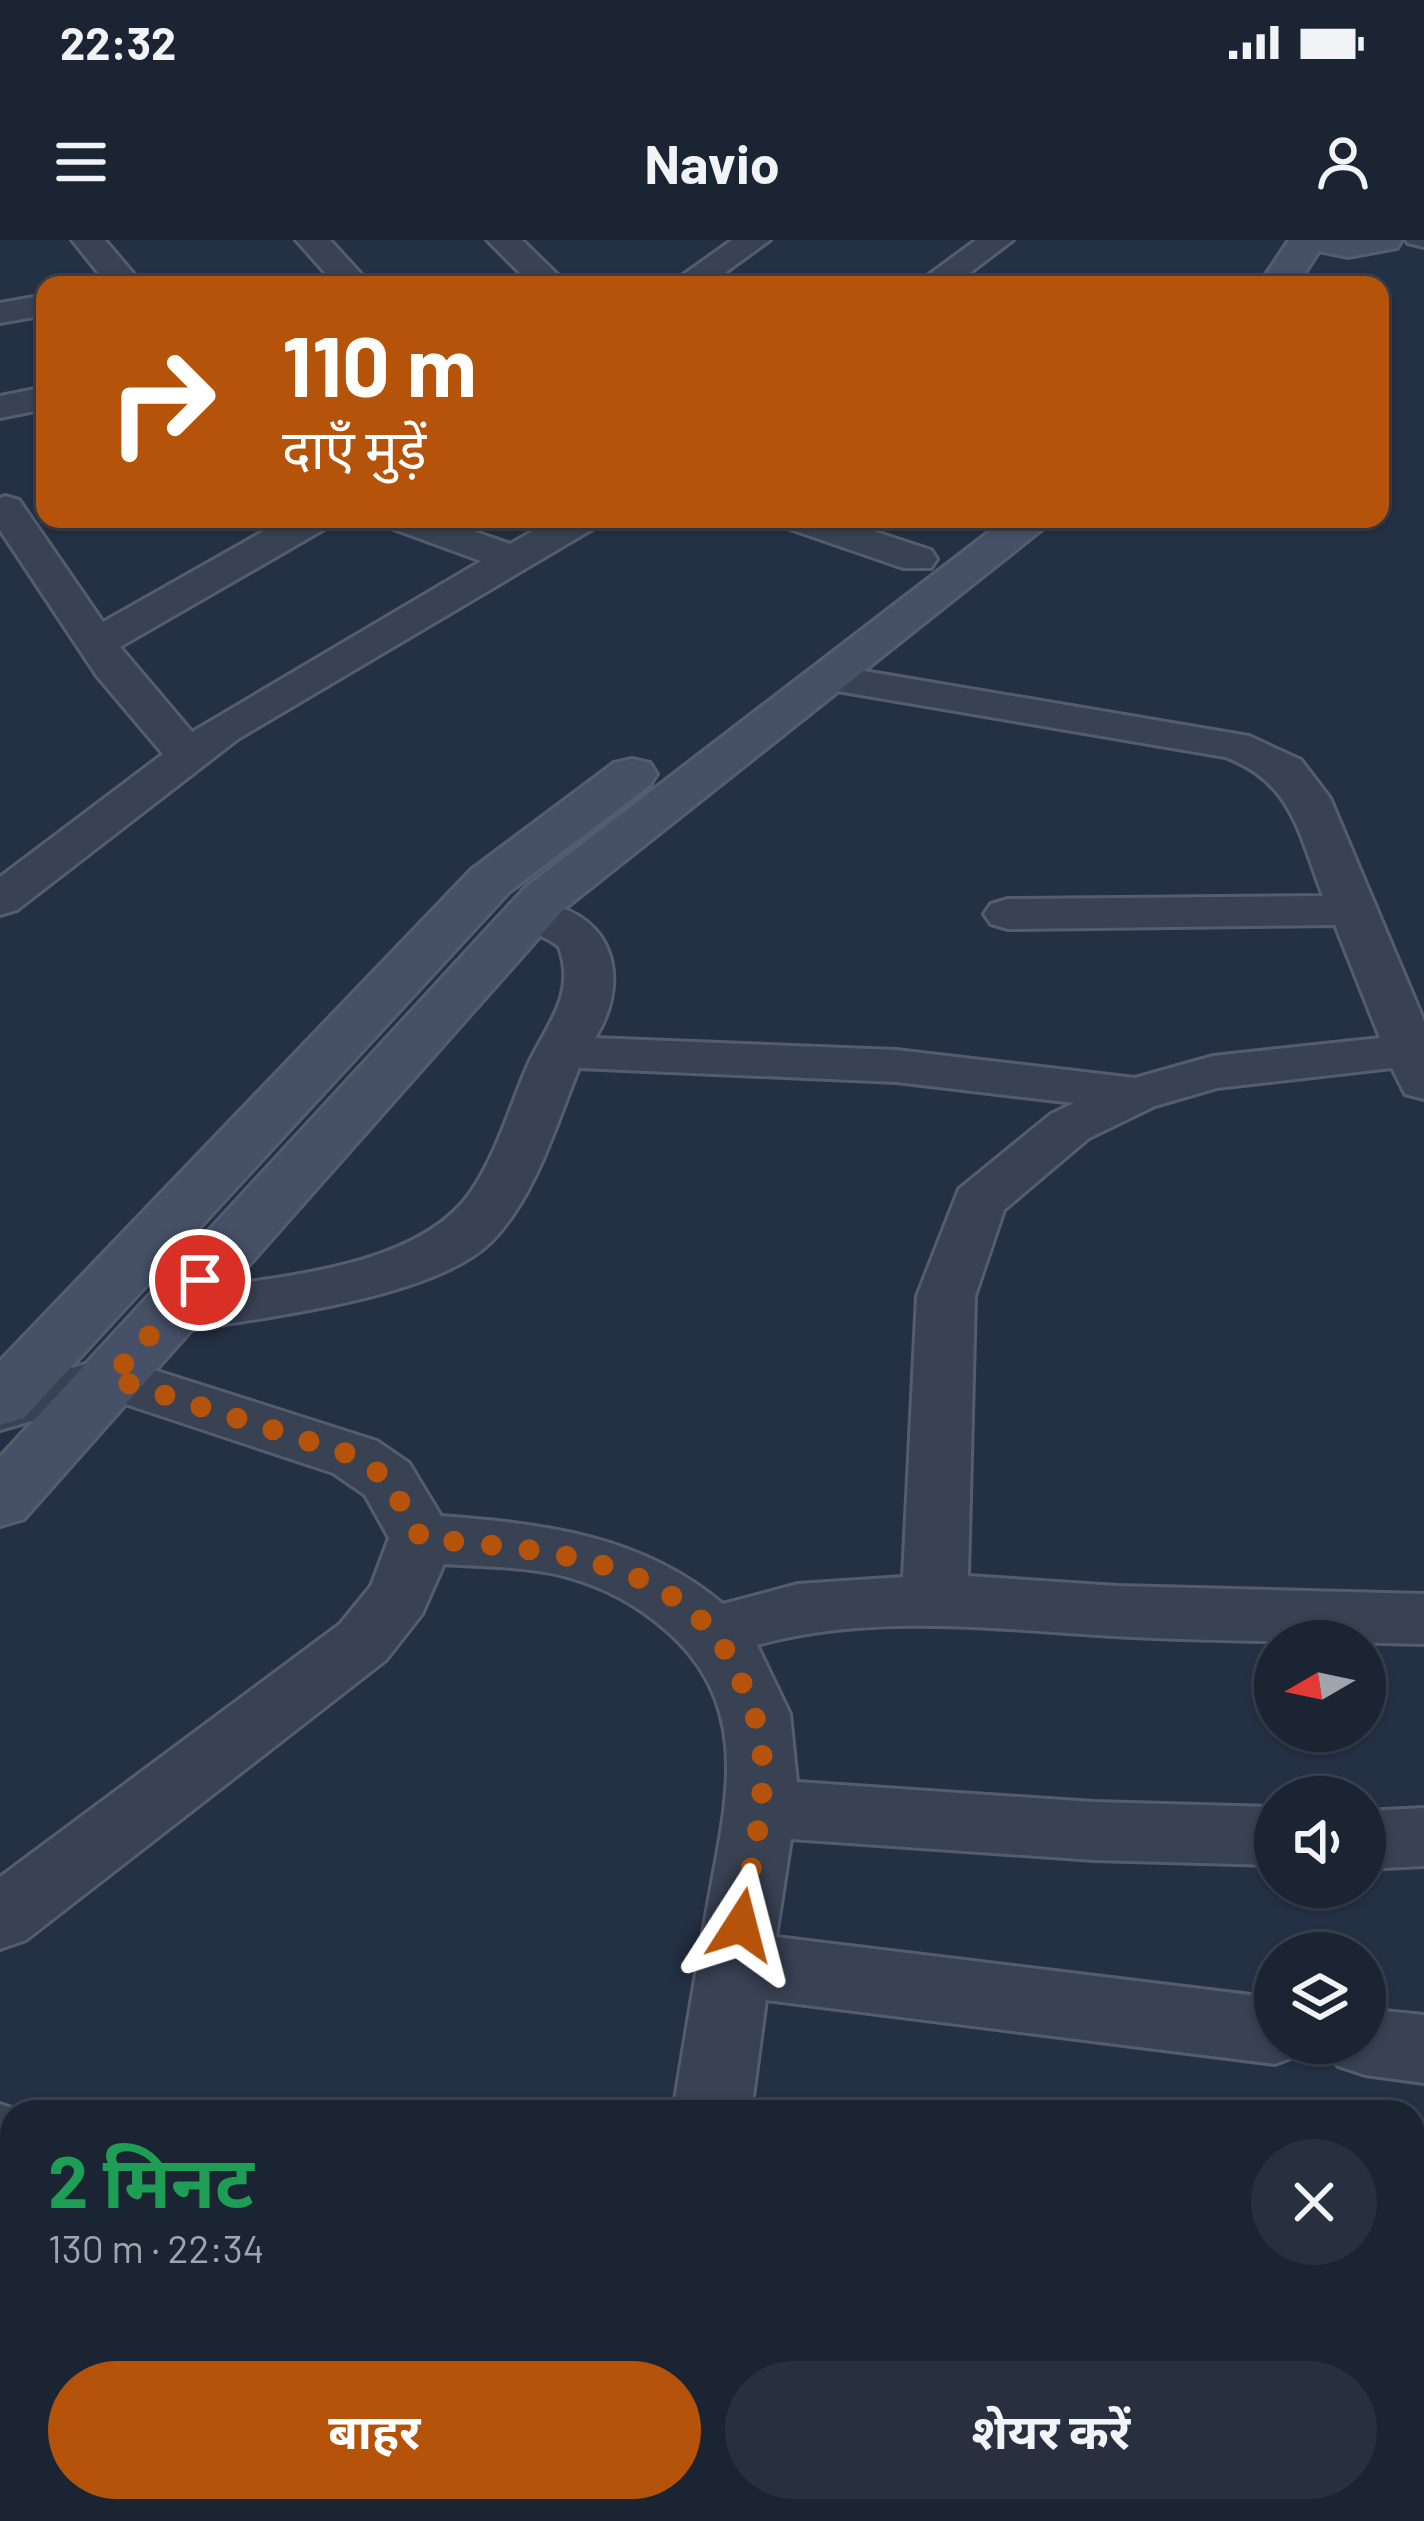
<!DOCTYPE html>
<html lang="hi">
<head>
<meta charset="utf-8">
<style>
  :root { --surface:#1b2433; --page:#28303f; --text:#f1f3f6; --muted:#a0a4ac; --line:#39414e; --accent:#b45309 }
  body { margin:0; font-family:Barlow,"Noto Sans Devanagari",sans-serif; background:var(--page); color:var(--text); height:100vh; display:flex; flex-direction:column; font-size:45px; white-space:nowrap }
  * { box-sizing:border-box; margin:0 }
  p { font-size:39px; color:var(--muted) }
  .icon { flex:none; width:66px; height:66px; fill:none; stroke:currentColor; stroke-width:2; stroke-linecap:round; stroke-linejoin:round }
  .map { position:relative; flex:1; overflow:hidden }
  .panel { position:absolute; left:0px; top:1860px; width:1425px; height:423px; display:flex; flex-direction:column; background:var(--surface); border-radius:36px 36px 0 0; box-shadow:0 3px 9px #0004,0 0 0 3px var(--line) }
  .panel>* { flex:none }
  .hud { position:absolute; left:36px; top:36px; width:1353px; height:252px; border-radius:24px; box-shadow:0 3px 9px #0004,0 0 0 3px var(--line); background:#b45309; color:#fff; overflow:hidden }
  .needle { width:78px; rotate:261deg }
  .controls { position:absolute; left:1254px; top:1380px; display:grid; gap:24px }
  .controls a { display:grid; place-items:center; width:132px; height:132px; border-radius:50%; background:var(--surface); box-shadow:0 3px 9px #0004,0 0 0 3px var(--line); font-size:60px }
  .pin { position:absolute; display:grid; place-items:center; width:102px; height:102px; color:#fff; margin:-51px; border:6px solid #fff; border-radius:50%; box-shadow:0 3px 12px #0007 }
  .me { position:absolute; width:132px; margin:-66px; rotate:9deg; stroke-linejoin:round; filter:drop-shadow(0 0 9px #0008) }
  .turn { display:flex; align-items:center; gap:42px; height:252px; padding:0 48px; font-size:54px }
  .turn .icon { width:156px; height:156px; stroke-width:2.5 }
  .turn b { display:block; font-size:84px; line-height:102px }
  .round { display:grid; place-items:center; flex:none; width:126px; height:126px; border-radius:63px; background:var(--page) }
  .summary { display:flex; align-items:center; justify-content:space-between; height:204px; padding:0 48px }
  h1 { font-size:72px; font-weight:700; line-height:90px; color:#1e9e55 }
  .primary-button { display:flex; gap:24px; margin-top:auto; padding:24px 48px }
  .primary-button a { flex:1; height:138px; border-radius:72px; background:var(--accent); color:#fff; font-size:48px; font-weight:700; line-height:138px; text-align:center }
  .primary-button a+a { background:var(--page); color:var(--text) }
  .status { display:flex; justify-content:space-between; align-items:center; height:84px; padding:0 60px; background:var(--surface); direction:ltr }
  .status svg { height:33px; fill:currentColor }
  header { display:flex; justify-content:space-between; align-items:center; height:156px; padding:0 48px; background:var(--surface); font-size:54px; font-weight:700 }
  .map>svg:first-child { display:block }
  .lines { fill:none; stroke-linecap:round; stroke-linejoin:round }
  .service-casing { stroke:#545d6d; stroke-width:6 }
  .minor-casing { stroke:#545d6d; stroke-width:6 }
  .secondary-casing { stroke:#545d6d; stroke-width:6 }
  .service { fill:#394253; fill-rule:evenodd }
  .minor { fill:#394253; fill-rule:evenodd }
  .secondary { fill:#465167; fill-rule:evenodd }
  .route { stroke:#b45309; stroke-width:21; stroke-dasharray:0 37.8 }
</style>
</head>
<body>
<div class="status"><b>22:32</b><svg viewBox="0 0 49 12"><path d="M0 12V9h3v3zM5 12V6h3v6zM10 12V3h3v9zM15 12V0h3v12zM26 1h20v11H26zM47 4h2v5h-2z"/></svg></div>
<header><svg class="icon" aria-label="menu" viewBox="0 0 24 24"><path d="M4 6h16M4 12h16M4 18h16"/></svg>Navio<svg class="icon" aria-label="person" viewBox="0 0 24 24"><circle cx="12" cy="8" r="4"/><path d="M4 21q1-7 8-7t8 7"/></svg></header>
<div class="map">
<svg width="1424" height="2281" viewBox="0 0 1424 2281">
  <rect width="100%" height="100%" fill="#243044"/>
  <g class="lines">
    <g class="service-casing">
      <path id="service" d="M1406 0H1424V7L1408 3Z"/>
    </g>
    <g class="minor-casing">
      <path id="minor" d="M72 0H105L143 45H108Z
        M296 0H330L371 45H336Z
        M487 0H522L568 45H532Z
        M732 0H770L708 45H669Z
        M976 0H1013L954 45H915Z
        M45 55V75L0 83V63Z
        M45 147V169L0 178V156Z
        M5 256 19 260 103 382 285 279H334L328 287 120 407 192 492 481 321 388 287 382 279H439L510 304 554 279H602L596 287 238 499 17 670 0 675V637L163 514 97 436 0 290V258Z
        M778 279H837L931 310 937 319 931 328H903L784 287Z
        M829 425 1249 496 1301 520 1330 558 1424 781V859L1405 854 1392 828 1217 848 1155 866 1089 898 1004 970 975 1056 968 1336 1118 1346 1424 1354V1404C1322 1401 1217 1402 1113 1396 995 1389 873 1373 757 1405L790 1474 797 1542 1094 1562 1275 1567V1625L1094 1620 791 1599 776 1697 1275 1758V1803H1307L1302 1814 1275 1824 766 1760 751 1872H673C684 1803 696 1733 708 1664 726 1563 754 1468 667 1391 640 1367 606 1348 571 1338 531 1326 485 1327 444 1324L422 1374 386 1420 26 1700 0 1709V1637L340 1384 371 1346 389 1298 365 1255 333 1233 110 1159 0 1190V1148L111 1117 132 1123 377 1201 409 1223 441 1276C544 1284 641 1295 723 1364L798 1344 903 1337 917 1056 959 949 1051 874 1074 863 896 842 579 828C555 887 537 953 493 1000 434 1061 253 1078 170 1093L149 1087 141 1073 149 1059 170 1053C259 1038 414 1033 470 953 496 916 509 869 527 827 545 786 577 756 559 707 543 693 518 691 506 674L513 664C530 659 542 662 559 667 620 687 626 749 595 798L896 810 1135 838 1213 816 1380 798 1335 685 1008 689 991 684 984 674 991 664 1008 659 1323 656C1299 595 1293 542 1225 517L814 447 808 438 814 429Z
        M1424 1568V1626L1365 1629V1571Z
        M1365 1769 1424 1775V1843L1365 1835 1338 1826 1327 1803H1365Z
        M0 1864 24 1872H12V1939L0 1936Z
        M376 2271H464L462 2281H374Z
        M1054 2271H1203L1207 2281H1058Z"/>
    </g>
    <g class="secondary-casing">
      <path id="secondary" d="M1289 0H1402L1397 8 1348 17 1319 11 1297 45H1259Z
        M1006 279H1055L563 670 24 1279 0 1286V1217L525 648Z
        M632 519 650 523 657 534 650 545 509 652 24 1178 0 1185V1121L471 630 614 523Z"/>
    </g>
    <use href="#service" class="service"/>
    <use href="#minor" class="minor"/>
    <use href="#secondary" class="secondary"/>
  </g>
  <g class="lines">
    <path class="route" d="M200 1040 111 1138 355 1216 387 1239 421 1298C539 1311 690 1312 742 1443 751 1465 761 1489 762 1513 766 1569 750 1629 741 1685"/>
  </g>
</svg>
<div class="controls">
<a><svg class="needle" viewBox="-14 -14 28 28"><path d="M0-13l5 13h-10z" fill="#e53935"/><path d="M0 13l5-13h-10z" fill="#a0a4ac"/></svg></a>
<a><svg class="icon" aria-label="sound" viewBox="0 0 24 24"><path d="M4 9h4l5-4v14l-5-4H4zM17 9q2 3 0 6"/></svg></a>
<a><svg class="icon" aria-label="layers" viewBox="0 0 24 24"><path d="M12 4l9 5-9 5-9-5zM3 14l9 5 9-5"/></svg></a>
</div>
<div class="pin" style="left:200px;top:1040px;background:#d93025"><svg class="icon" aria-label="arrive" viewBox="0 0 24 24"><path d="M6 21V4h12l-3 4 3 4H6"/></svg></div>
<svg class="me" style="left:741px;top:1685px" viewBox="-20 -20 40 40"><path d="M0-17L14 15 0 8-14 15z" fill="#b45309" stroke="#fff" stroke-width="4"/></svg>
<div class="hud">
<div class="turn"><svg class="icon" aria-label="right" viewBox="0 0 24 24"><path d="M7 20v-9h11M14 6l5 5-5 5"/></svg><div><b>110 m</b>दाएँ मुड़ें</div></div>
</div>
<section class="panel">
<div class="summary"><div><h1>2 मिनट</h1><p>130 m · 22:34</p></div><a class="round"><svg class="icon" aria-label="close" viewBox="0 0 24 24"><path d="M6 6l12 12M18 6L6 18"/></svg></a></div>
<div class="primary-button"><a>बाहर</a><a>शेयर करें</a></div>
</section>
</div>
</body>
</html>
